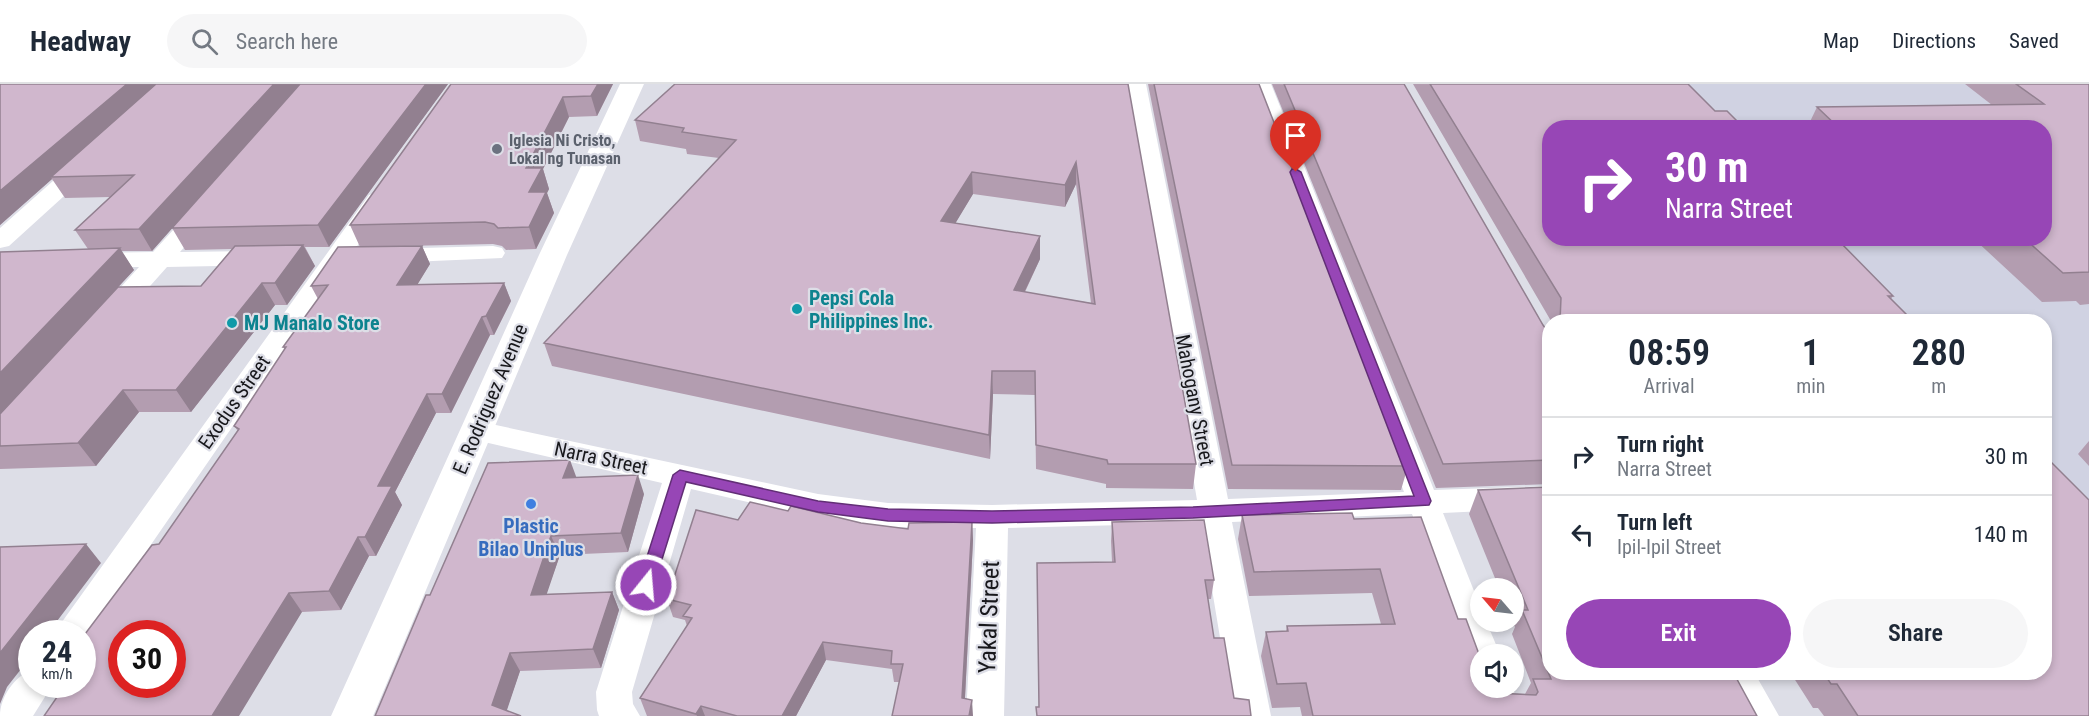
<!DOCTYPE html>
<html lang="en">
<head>
<meta charset="utf-8">
<style>
  :root { --surface:#fff; --page:#f6f6f7; --text:#1f2937; --muted:#747a83; --line:#e0e1e3; --accent:#9746b6 }
  body { margin:0; font-family:"Roboto Condensed",sans-serif; background:var(--page); color:var(--text); height:100vh; display:flex; flex-direction:column; font-size:22px; white-space:nowrap }
  * { box-sizing:border-box; margin:0 }
  p { font-size:20px; color:var(--muted) }
  .icon { flex:none; width:33px; height:33px; fill:none; stroke:currentColor; stroke-width:2; stroke-linecap:round; stroke-linejoin:round }
  .map { position:relative; flex:1; overflow:hidden }
  .side { position:absolute; left:1542px; top:230px; width:510px; height:366px; display:flex; flex-direction:column; background:var(--surface); border-radius:24px; box-shadow:0 3px 9px #0003 }
  .side>* { flex:none }
  .hud { position:absolute; left:1542px; top:36px; width:510px; height:126px; border-radius:24px; box-shadow:0 3px 9px #0003; background:#9746b6; color:#fff; overflow:hidden }
  .needle { width:39px; rotate:298deg }
  .buttons { position:absolute; left:1470px; top:494px; display:grid; gap:12px }
  .buttons a { display:grid; place-items:center; width:54px; height:54px; border-radius:50%; background:var(--surface); box-shadow:0 3px 9px #0003; font-size:30px }
  .speed { position:absolute; left:18px; top:536px; display:flex; gap:12px; font-size:30px; font-weight:700; text-align:center }
  .speed>* { display:grid; place-content:center; width:78px; height:78px; border-radius:50%; background:var(--surface); box-shadow:0 3px 9px #0003; line-height:1 }
  .speed small { font-size:15px; font-weight:400 }
  .speed .limit { border:9px solid #d22; background:#fff; color:#111 }
  .pin { position:absolute; display:grid; place-items:center; width:51px; height:51px; color:#fff; margin:-62px -26px; border-radius:50% 50% 50% 0; rotate:-45deg; box-shadow:0 0 6px #0007 }
  .pin .icon { rotate:45deg }
  .me { position:absolute; width:66px; margin:-33px; rotate:17deg; stroke-linejoin:round; filter:drop-shadow(0 0 4px #0008) }
  .turn { display:flex; align-items:center; gap:21px; height:126px; padding:0 24px; font-size:27px }
  .turn .icon { width:78px; height:78px; stroke-width:2.5 }
  .turn b { display:block; font-size:42px; line-height:51px }
  .eta { display:flex; justify-content:space-evenly; align-items:center; height:102px; text-align:center }
  .eta b { font-size:36px; font-weight:600; line-height:42px }
  .primary-button { display:flex; gap:12px; margin-top:auto; padding:12px 24px }
  .primary-button a { flex:1; height:69px; border-radius:36px; background:var(--accent); color:#fff; font-size:24px; font-weight:600; line-height:69px; text-align:center }
  .primary-button a+a { background:var(--page); color:var(--text) }
  ul { padding:0; list-style:none }
  li { display:flex; align-items:center; gap:18px; height:78px; padding:0 24px; border-top:2px solid var(--line) }
  li div { flex:1 }
  li b { display:block; font-size:22px }
  li em { font-style:normal }
  header { display:flex; align-items:center; gap:36px; box-sizing:border-box; height:84px; padding:0 30px; background:var(--surface); border-bottom:2px solid var(--line) }
  header strong { font-size:28px }
  nav { display:flex; gap:33px; margin-inline-start:auto; font-size:21px }
  .search { width:420px; height:54px; background:var(--page); display:flex; align-items:center; gap:15px; box-sizing:border-box; padding:0 21px; border-radius:33px; color:var(--muted); font-size:22px }
  .map>svg:first-child { display:block }
  .built { fill:#d0d2e2 }
  .lines { fill:none; stroke-linecap:round; stroke-linejoin:round }
  .minor { fill:#fff; fill-rule:evenodd }
  .tertiary { fill:#fff; fill-rule:evenodd }
  .wall { fill:#b39db0; fill-rule:evenodd }
  .shaded-wall { fill:#928090 }
  .building { fill:#d0b7cd; stroke:#928090; stroke-width:1.5; fill-rule:evenodd }
  .route { fill:#9746b6; stroke:#622e76; stroke-width:1.5 }
  .worship-dot { fill:#6b7280; stroke:#dddee7; stroke-width:2 }
  .culture-dot { fill:#0f9aa8; stroke:#dddee7; stroke-width:2 }
  .shop-dot { fill:#3f7fe0; stroke:#dddee7; stroke-width:2 }
  .labels { text-anchor:middle; stroke-width:4.5; stroke-linejoin:round; paint-order:stroke }
  .far-worship-label { font-size:16px; font-weight:bold; fill:#5b616d; stroke:#dddee7; text-anchor:start }
  .culture-label { font-size:20px; font-weight:bold; fill:#0d838f; stroke:#dddee7; text-anchor:start }
  .street-label { font-size:20px; fill:#18181c; stroke:#dddee7 }
  .shop-label { font-size:20px; font-weight:bold; fill:#366cbe; stroke:#dddee7 }
  .near-street-label { font-size:24px; fill:#18181c; stroke:#dddee7 }
</style>
</head>
<body>
<header>
<strong>Headway</strong>
<div class="search"><svg class="icon" aria-label="search" viewBox="0 0 24 24"><circle cx="10" cy="10" r="6"/><path d="M15 15l6 6"/></svg>Search here</div>
<nav><a>Map</a><a>Directions</a><a>Saved</a></nav>
</header>
<div class="map">
<svg width="2089" height="632" viewBox="0 0 2089 632">
  <rect width="100%" height="100%" fill="#dddee7"/>
  <path class="built" d="M1471 0H2089V632L2044 588V237H1632L1576 155 2044 154V44H1550Z"/>
  <g class="lines">
    <path class="minor" d="M1126 0H1146L1228 415 1404 408 1251 0H1271L1434 406 1550 402V424L1443 429 1480 522V537H1486L1500 570H1480V584L1469 580 1412 430 1232 438 1271 632H1233L1201 439 1008 444 1004 632H966L976 444 888 443 818 434 691 405 632 608 633 620 640 632H599L597 626 596 608 662 399 467 354 462 347 467 340 477 337 818 410 888 419 992 421 1197 416Z
      M88 71 96 73 99 78 96 83 9 162 0 164V144L80 73Z
      M377 109 385 111 389 116 83 559 82 549H54L369 111Z
      M204 119 212 121 216 126 180 168 263 167 272 169 275 174 272 179 263 181 167 183 118 238 109 240 100 238 96 232 100 226 139 183H90L81 181 78 176 81 171 90 169 153 168 196 121Z
      M493 162 502 164 505 169 502 174 387 179 378 177 375 172 378 167 387 165Z
      M32 586V600H53L33 632H0C0 614 14 592 32 586Z
      M1717 588H1754L1779 632H1741Z
      M1480 593V603H1512L1524 632H1486L1476 603Z"/>
    <path class="tertiary" d="M620 0H644L567 171 373 632H331L539 171Z"/>
  </g>
  <path class="wall" d="M0 0H448L329 163H305L315 182 287 221H275L191 328H139L96 382 0 385V168L88 165 75 146 110 113 65 114 52 95 0 141ZM172 144 185 166 232 165 201 202 118 203 134 186 121 167H152Z
    M451 0H613L597 32 569 33 543 85 549 105 547 109 554 129 536 165 506 166 502 162 493 160 360 163 350 141Z
    M1128 0 1196 380 1193 405 1106 404V400L1036 385 1035 311 993 310 990 375 552 282 544 259 719 74 687 70 686 65 640 57 635 36ZM1076 100 1091 219 1025 208 1040 175V152L955 139 973 110 1065 123Z
    M1148 0H1259L1408 382 1401 406 1228 405Z
    M1272 0H1404L1543 241 1548 248H1550V400L1436 404Z
    M1413 0H1688L1550 44 1893 212 1891 215 1913 237H1551Z
    M1965 0H2089V220L2080 221 2076 217 2042 218 1973 154H2044V44H1807L1817 23 1992 21Z
    M422 162 430 180 417 201 504 199 511 217 494 251H490L451 329H436L395 408 402 421 376 472H369L341 526 302 528 82 600V554L159 460 238 347 234 342 285 266 283 263 318 215 311 202Z
    M2089 357V382L2078 370Z
    M577 394 644 410 628 468 560 471 546 510 612 508 619 526 601 584 520 587 506 627 375 632 430 511Z
    M1478 406 1757 632H1302L1300 623 1272 624 1261 572 1266 548 1286 547 1287 542 1381 540 1372 509 1249 512 1238 455 1242 431 1354 435 1458 535 1495 609 1525 610 1531 599 1512 550 1515 543 1512 537H1514V504H1499L1469 430Z
    M788 427 861 439 908 445 972 438 973 456 965 614 899 598H894L892 585 826 576 796 632H647L640 614 687 542 685 536 673 533 667 515 738 436Z
    M1112 438 1214 496 1211 515H1208L1112 478 1111 457Z
    M1790 588H2044L2089 632H1824L1818 624H1813Z"/>
  <path class="shaded-wall" d="M127 0H161L51 93 52 95 0 141V107Z
    M274 0H301L152 167 139 145Z
    M426 0H448L329 163 318 141Z
    M598 0H613L597 32 591 12Z
    M563 13 569 33 543 85 549 105 547 109 554 129 536 165 529 143V108L526 84Z
    M1076 78V100L1065 123V101Z
    M972 88 973 110 943 160 941 137Z
    M1040 152V175L1014 230V206Z
    M303 161 315 182 287 221 275 199Z
    M422 162 430 180 406 219 397 201Z
    M120 164 134 186 0 331V289Z
    M262 199 275 221 191 328 176 306Z
    M504 199 511 217 494 251 486 232Z
    M482 233 490 251 451 329 442 310Z
    M992 287 993 310 990 375 989 351Z
    M123 306 139 328 96 382 78 359Z
    M427 310 436 329 395 408 402 421 376 472 365 453 378 402Z
    M570 376 577 395 563 394Z
    M638 391 644 410 628 468 621 449Z
    M972 438 973 456 964 632 962 614Z
    M551 452 560 471 540 530 531 511Z
    M358 453 369 472 341 526 329 507Z
    M86 460 101 479 48 549H32V571L7 603 0 620V569Z
    M612 508 619 526 601 584 593 565Z
    M289 509 302 528 239 632H212Z
    M823 558 826 576 796 632H782Z
    M510 569 520 587 505 632 492 621Z
    M972 616 973 632H969Z
    M701 622 705 632H697L696 630Z"/>
  <path class="building" d="M0 0H127L0 107Z
    M156 0H274L139 145 75 146 134 91 51 93Z
    M300 0H426L318 141 172 144Z
    M451 0H598L591 12 563 13 526 84H542L529 108H546L529 143 498 144 494 140 485 138 350 141Z
    M675 0H1128L1196 380H1108L1107 376 1036 361 1035 287H992L989 351 544 259 736 56 682 48 684 44 635 36ZM1076 78 1095 220 1014 206 1040 152 941 137 972 88 1065 101Z
    M1154 0H1259L1408 382 1232 381Z
    M1284 0H1404L1543 241 1548 248H1550V376L1443 380Z
    M1430 0H1688L1715 27H1727L1744 44H1550V154H1836L1893 212H1888L1913 237H1560L1561 214Z
    M2016 0H2089V188L2063 189 2024 154H2044V44H1839L1817 23 2044 20Z
    M303 161 275 199H262L176 306H123L78 359 0 362V330L118 203 201 202 235 162Z
    M422 162 397 201 504 199 486 232 482 233 442 310H427L378 402H392L365 453H358L329 507 289 509 212 632H44L66 600H82V577L87 570H82V554L152 461 159 460 239 345 234 342 286 263H283L328 201 311 202 338 163ZM122 549H172V600H122Z
    M120 164 0 289V168Z
    M2044 371 2089 416V632H1858L1837 600H1831L1823 588H2044Z
    M570 376 563 394 638 391 621 449 551 452 531 511 612 508 593 565 510 569 492 621 521 632H375L426 511H430L488 379Z
    M1550 403V588H1733L1757 632H1313L1306 599 1277 600 1266 548 1288 547 1287 542 1395 540 1380 485 1254 488 1242 431 1352 429 1354 435 1421 433 1458 535H1466L1480 573V603H1492L1495 609 1536 611 1538 608 1533 595H1551L1522 526H1528L1478 406Z
    M750 418 788 427 791 422 861 439 908 445 909 439 972 438 962 614 972 616 969 632H892L903 580H891L892 567 823 558 782 632H737L701 622 696 630 640 614 692 534 683 532 691 521 667 515 696 426 738 436Z
    M1204 436 1214 496H1205L1214 554H1224L1234 614 1249 616 1251 632H1037L1036 623H1039L1037 479 1115 478 1112 438Z
    M86 460 0 569V463Z"/>
  <path class="route" d="M1292 85H1296L1301 88 1431 417 1429 421 1193 434 992 439 888 437 818 428 686 398 654 501 652 506 646 508 641 506 638 501 673 391 680 386 818 417 888 425 992 427 1193 423 1414 412 1290 88Z"/>
  <circle class="worship-dot" cx="497" cy="65" r="6"/>
  <g class="culture-dot">
    <circle cx="797" cy="225" r="6"/>
    <circle cx="232" cy="239" r="6"/>
  </g>
  <circle class="shop-dot" cx="531" cy="420" r="6"/>
  <g class="labels">
    <g class="far-worship-label">
      <text x="509" y="62">Iglesia Ni Cristo,<tspan x="509" dy="18">Lokal ng Tunasan</tspan></text>
    </g>
    <g class="culture-label">
      <text x="809" y="221">Pepsi Cola<tspan x="809" dy="23">Philippines Inc.</tspan></text>
      <text x="244" y="246">MJ Manalo Store</text>
    </g>
    <g class="street-label">
      <text transform="translate(490 315) rotate(-67)" y="7">E. Rodriguez Avenue</text>
      <text transform="translate(1195 316) rotate(79)" y="7">Mahogany Street</text>
      <text transform="translate(234 318) rotate(-55)" y="7">Exodus Street</text>
      <text transform="translate(601 374) rotate(12)" y="7">Narra Street</text>
    </g>
    <g class="shop-label">
      <text x="531" y="449">Plastic<tspan x="531" dy="23">Bilao Uniplus</tspan></text>
    </g>
    <g class="near-street-label">
      <text transform="translate(989 533) rotate(-88)" y="8">Yakal Street</text>
    </g>
  </g>
</svg>
<div class="buttons">
<a><svg class="needle" viewBox="-14 -14 28 28"><path d="M0-13l5 13h-10z" fill="#e53935"/><path d="M0 13l5-13h-10z" fill="#747a83"/></svg></a>
<a><svg class="icon" aria-label="sound" viewBox="0 0 24 24"><path d="M4 9h4l5-4v14l-5-4H4zM17 9q2 3 0 6"/></svg></a>
</div>
<div class="speed"><div>24<small>km/h</small></div><div class="limit">30</div></div>
<div class="pin" style="left:1296px;top:88px;background:#d93025"><svg class="icon" aria-label="arrive" viewBox="0 0 24 24"><path d="M6 21V4h12l-3 4 3 4H6"/></svg></div>
<svg class="me" style="left:646px;top:501px" viewBox="-20 -20 40 40"><circle r="17" fill="#9746b6" stroke="#fff" stroke-width="3"/><path d="M0-11L8 9 0 5-8 9z" fill="#fff"/></svg>
<div class="hud">
<div class="turn"><svg class="icon" aria-label="right" viewBox="0 0 24 24"><path d="M7 20v-9h11M14 6l5 5-5 5"/></svg><div><b>30 m</b>Narra Street</div></div>
</div>
<section class="side">
<div class="eta">
<div><b>08:59</b><p>Arrival</p></div>
<div><b>1</b><p>min</p></div>
<div><b>280</b><p>m</p></div>
</div>
<ul>
<li><svg class="icon" aria-label="right" viewBox="0 0 24 24"><path d="M7 20v-9h11M14 6l5 5-5 5"/></svg><div><b>Turn right</b><p>Narra Street</p></div><em>30 m</em></li>
<li><svg class="icon" aria-label="left" viewBox="0 0 24 24"><path d="M17 20v-9H6M10 6l-5 5 5 5"/></svg><div><b>Turn left</b><p>Ipil-Ipil Street</p></div><em>140 m</em></li>
</ul>
<div class="primary-button"><a>Exit</a><a>Share</a></div>
</section>
</div>
</body>
</html>
